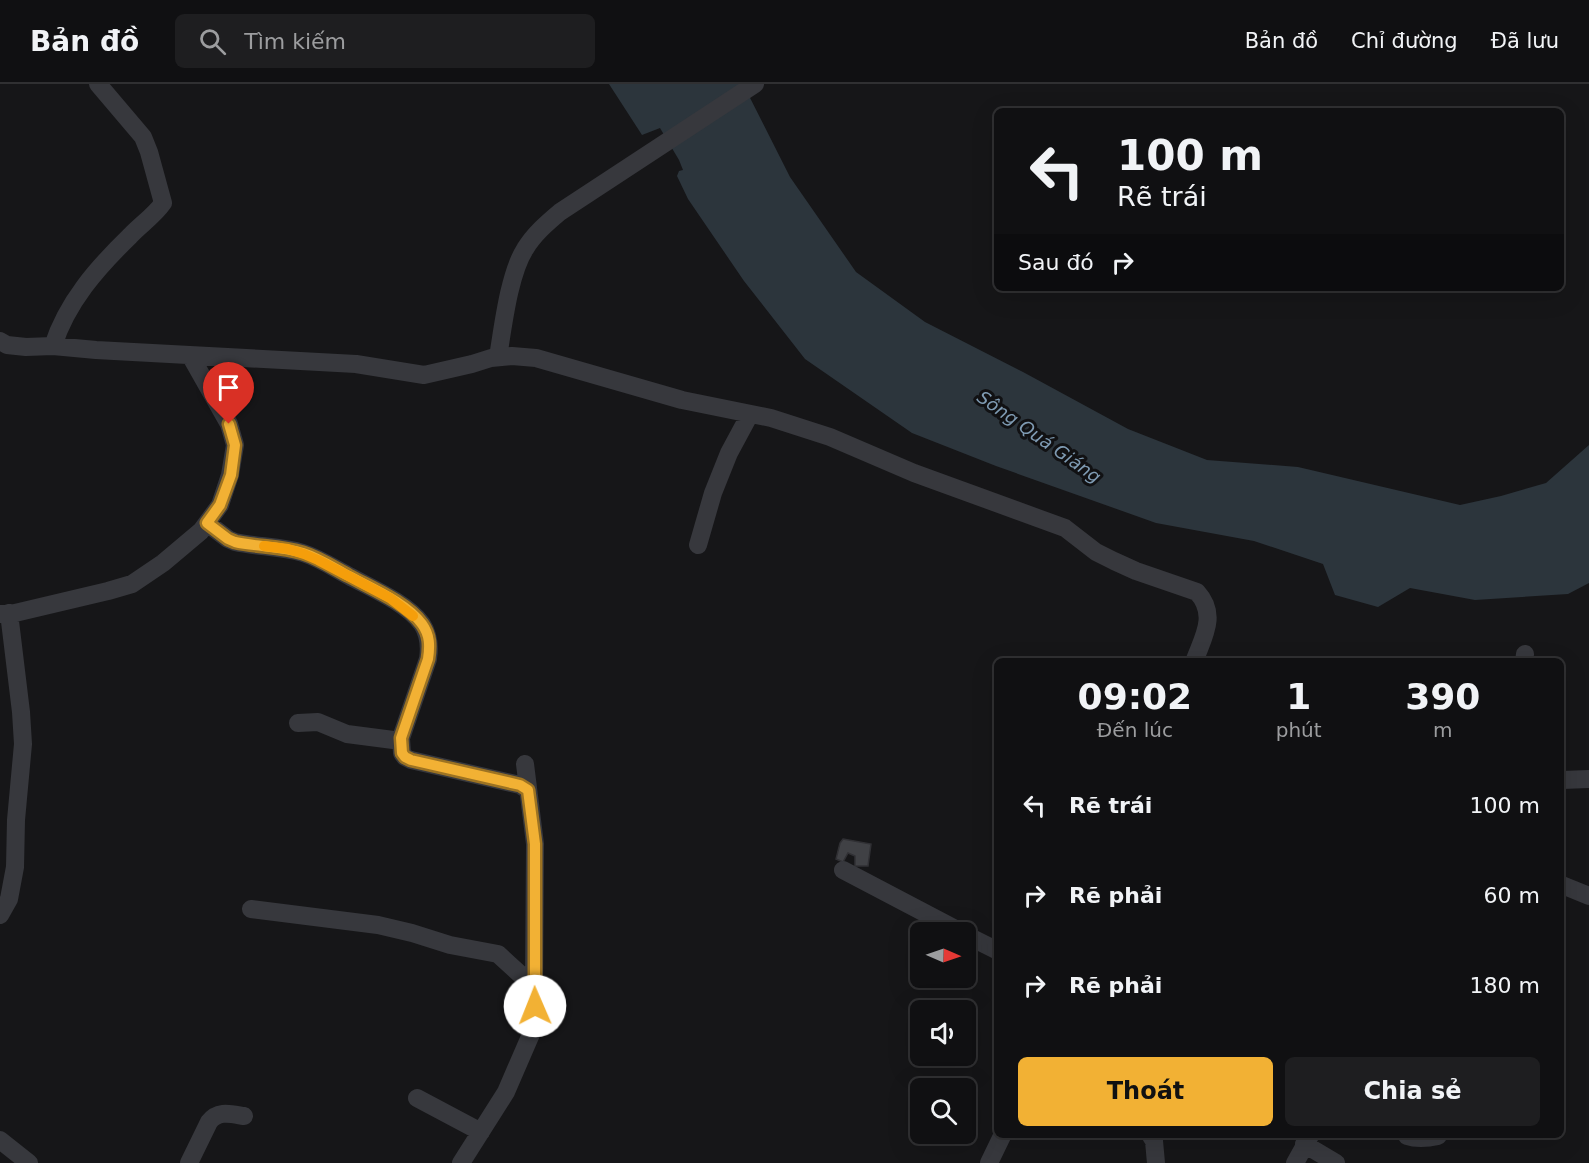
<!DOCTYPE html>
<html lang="vi">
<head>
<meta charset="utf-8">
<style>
  :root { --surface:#101012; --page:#1e1e20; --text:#f1f3f6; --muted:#9c9d9f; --line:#303032; --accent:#f2b134 }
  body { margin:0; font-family:"DejaVu Sans",sans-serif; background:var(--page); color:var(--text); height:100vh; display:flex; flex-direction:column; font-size:22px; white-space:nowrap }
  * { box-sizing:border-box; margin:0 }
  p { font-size:20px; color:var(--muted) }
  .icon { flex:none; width:33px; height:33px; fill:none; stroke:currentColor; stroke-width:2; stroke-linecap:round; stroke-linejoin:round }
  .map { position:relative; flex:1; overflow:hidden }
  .side { position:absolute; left:994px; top:574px; width:570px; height:480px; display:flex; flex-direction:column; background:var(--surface); border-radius:9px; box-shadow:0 6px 24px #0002,0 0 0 2px var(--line) }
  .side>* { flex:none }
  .guide { position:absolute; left:994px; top:24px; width:570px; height:183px; border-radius:9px; box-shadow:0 6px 24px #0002,0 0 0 2px var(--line); background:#101012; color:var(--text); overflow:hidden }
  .needle { width:39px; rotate:92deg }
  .tools { position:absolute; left:910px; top:838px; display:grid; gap:12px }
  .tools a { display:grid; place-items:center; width:66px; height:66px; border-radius:9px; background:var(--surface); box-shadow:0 6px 24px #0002,0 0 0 2px var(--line); font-size:30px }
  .pin { position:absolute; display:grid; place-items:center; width:51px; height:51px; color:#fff; margin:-62px -26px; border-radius:50% 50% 50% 0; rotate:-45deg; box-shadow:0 0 6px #0007 }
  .pin .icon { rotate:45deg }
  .me { position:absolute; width:66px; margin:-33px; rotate:359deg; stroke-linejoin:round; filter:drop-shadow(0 0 4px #0008) }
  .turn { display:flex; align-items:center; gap:21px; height:126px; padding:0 24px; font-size:27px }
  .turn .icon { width:78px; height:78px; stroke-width:2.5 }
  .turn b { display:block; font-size:42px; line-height:51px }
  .then { display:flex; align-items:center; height:57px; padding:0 24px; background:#0003; gap:12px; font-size:22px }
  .eta { display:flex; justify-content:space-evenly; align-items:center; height:102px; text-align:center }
  .eta b { font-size:36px; font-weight:700; line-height:42px }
  .action { display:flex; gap:12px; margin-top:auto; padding:12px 24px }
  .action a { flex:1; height:69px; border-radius:9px; background:var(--accent); color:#111; font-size:24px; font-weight:700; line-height:69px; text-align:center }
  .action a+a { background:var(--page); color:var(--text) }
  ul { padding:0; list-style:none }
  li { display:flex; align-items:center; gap:18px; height:90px; padding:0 24px }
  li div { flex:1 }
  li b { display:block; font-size:22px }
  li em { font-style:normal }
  header { display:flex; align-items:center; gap:36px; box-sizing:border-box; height:84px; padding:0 30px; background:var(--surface); border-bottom:2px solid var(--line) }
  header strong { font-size:28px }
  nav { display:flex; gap:33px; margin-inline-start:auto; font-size:21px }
  .search { width:420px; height:54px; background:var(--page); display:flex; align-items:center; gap:15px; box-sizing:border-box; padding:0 21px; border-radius:9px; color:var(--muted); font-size:22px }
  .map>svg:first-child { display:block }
  .water { fill:#2c353c }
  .building { fill:#404145; stroke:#303034; stroke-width:1.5 }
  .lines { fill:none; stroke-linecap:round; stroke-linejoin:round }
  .minor { stroke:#37383d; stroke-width:18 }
  .route-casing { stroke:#9d7322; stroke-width:15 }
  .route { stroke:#f2b134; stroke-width:10 }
  .slow { stroke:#f59e0b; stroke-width:10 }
  .labels { text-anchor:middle; stroke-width:6; stroke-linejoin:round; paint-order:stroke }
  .water-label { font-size:18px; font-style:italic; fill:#7f9bb3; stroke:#111113 }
</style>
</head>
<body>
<header>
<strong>Bản đồ</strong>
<div class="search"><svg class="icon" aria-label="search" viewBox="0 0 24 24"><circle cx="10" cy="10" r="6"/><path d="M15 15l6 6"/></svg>Tìm kiếm</div>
<nav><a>Bản đồ</a><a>Chỉ đường</a><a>Đã lưu</a></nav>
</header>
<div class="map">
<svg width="1589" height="1079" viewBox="0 0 1589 1079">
  <rect width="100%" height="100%" fill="#161618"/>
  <path class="water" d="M609 0H743L790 93 856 188 925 238 1023 288 1128 345 1207 376 1298 383 1460 421 1501 412 1546 399 1589 361V499L1568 510 1475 516 1410 504 1378 523 1335 511 1323 480 1254 457 1156 439 996 382 912 349 805 275 744 197 688 115 677 92 679 87 683 86 679 76 660 44 642 51Z"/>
  <path class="building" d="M843 755 871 760 868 782H855V772L848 769 843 778 836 775 840 759Z"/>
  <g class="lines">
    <path class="minor" d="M0 257 7 261 26 263 53 262 96 266 356 280 424 291 472 280 491 274 512 272 536 274 682 316 771 334 830 353 914 389 1065 444 1096 468 1114 477 1136 487 1197 508C1218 531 1203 553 1194 578
      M53 262C67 218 97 184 130 152 140 141 154 132 163 119L149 68 143 53 98 0
      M498 273C503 243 509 190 525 165 534 150 547 139 560 128L755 0
      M207 439 228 455 235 458C257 463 281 462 303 469 319 474 334 484 349 492 371 504 407 519 422 540 429 551 430 562 428 575L401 654 402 669 405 673 411 676 520 701 528 706
      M698 461 713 409 729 369 750 330
      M0 530 15 529 108 507 132 500 163 479 201 447 220 421 230 391 235 361 229 340 190 271
      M1524 578 1525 570
      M298 639 318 638 347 650 401 657
      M1562 696 1589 695
      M843 786 963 849
      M1562 801 1589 812
      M251 825 378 841 412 849 450 861 498 870 534 903
      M0 831 9 815 15 783 16 736 23 660 21 628 9 529
      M966 851 998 867
      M417 1014 481 1048
      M1151 1052 1154 1057 1156 1079
      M1407 1052C1416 1055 1429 1054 1438 1052
      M0 1056 29 1079
      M1304 1060 1336 1079
      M189 1079 209 1038C218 1026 231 1030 244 1032
      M461 1079 506 1008 535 941 534 903 535 760 525 680
      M989 1079 1002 1052
      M1295 1079 1310 1052"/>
  </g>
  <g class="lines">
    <g class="route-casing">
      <path id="route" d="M229 340 235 361 231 391 220 421 207 439 228 455 235 458C257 463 281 462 303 469 319 474 334 484 349 492 371 504 407 519 422 540 430 551 430 562 428 575L401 654 402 669 405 673 411 676 520 701 528 706 535 760V922"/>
    </g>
    <use href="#route" class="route"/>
    <path class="slow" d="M264 462 288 465 304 470 318 476 390 514 413 532"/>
  </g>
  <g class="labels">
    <g class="water-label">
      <text transform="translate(1039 353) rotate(35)" y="6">Sông Quá Giáng</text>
    </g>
  </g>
</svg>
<div class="tools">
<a><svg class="needle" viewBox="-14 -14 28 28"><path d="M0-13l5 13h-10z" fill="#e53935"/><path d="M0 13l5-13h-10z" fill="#9c9d9f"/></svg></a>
<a><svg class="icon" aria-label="sound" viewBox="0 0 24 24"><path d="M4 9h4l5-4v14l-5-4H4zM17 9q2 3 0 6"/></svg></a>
<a><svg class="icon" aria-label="search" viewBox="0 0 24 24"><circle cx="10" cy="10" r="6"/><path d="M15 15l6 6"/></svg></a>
</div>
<div class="pin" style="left:229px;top:340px;background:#d93025"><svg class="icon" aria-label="arrive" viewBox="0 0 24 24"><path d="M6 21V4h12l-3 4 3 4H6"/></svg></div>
<svg class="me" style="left:535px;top:922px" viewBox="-20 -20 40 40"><circle r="19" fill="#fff"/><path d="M0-13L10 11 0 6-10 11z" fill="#f2b134"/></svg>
<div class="guide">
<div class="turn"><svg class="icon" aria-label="left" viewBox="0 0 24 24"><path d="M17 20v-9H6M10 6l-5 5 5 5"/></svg><div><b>100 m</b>Rẽ trái</div></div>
<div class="then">Sau đó<svg class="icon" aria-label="right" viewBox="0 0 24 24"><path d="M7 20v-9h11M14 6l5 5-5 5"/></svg></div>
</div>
<section class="side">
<div class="eta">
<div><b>09:02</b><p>Đến lúc</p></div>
<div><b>1</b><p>phút</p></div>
<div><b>390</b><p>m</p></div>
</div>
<ul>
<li><svg class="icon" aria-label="left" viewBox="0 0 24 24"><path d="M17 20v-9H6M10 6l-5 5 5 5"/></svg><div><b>Rẽ trái</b></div><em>100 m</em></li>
<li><svg class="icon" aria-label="right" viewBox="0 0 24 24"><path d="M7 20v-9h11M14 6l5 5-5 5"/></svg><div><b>Rẽ phải</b></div><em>60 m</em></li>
<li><svg class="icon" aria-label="right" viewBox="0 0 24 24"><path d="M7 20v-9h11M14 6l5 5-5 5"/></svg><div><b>Rẽ phải</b></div><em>180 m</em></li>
</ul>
<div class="action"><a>Thoát</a><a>Chia sẻ</a></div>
</section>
</div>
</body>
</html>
